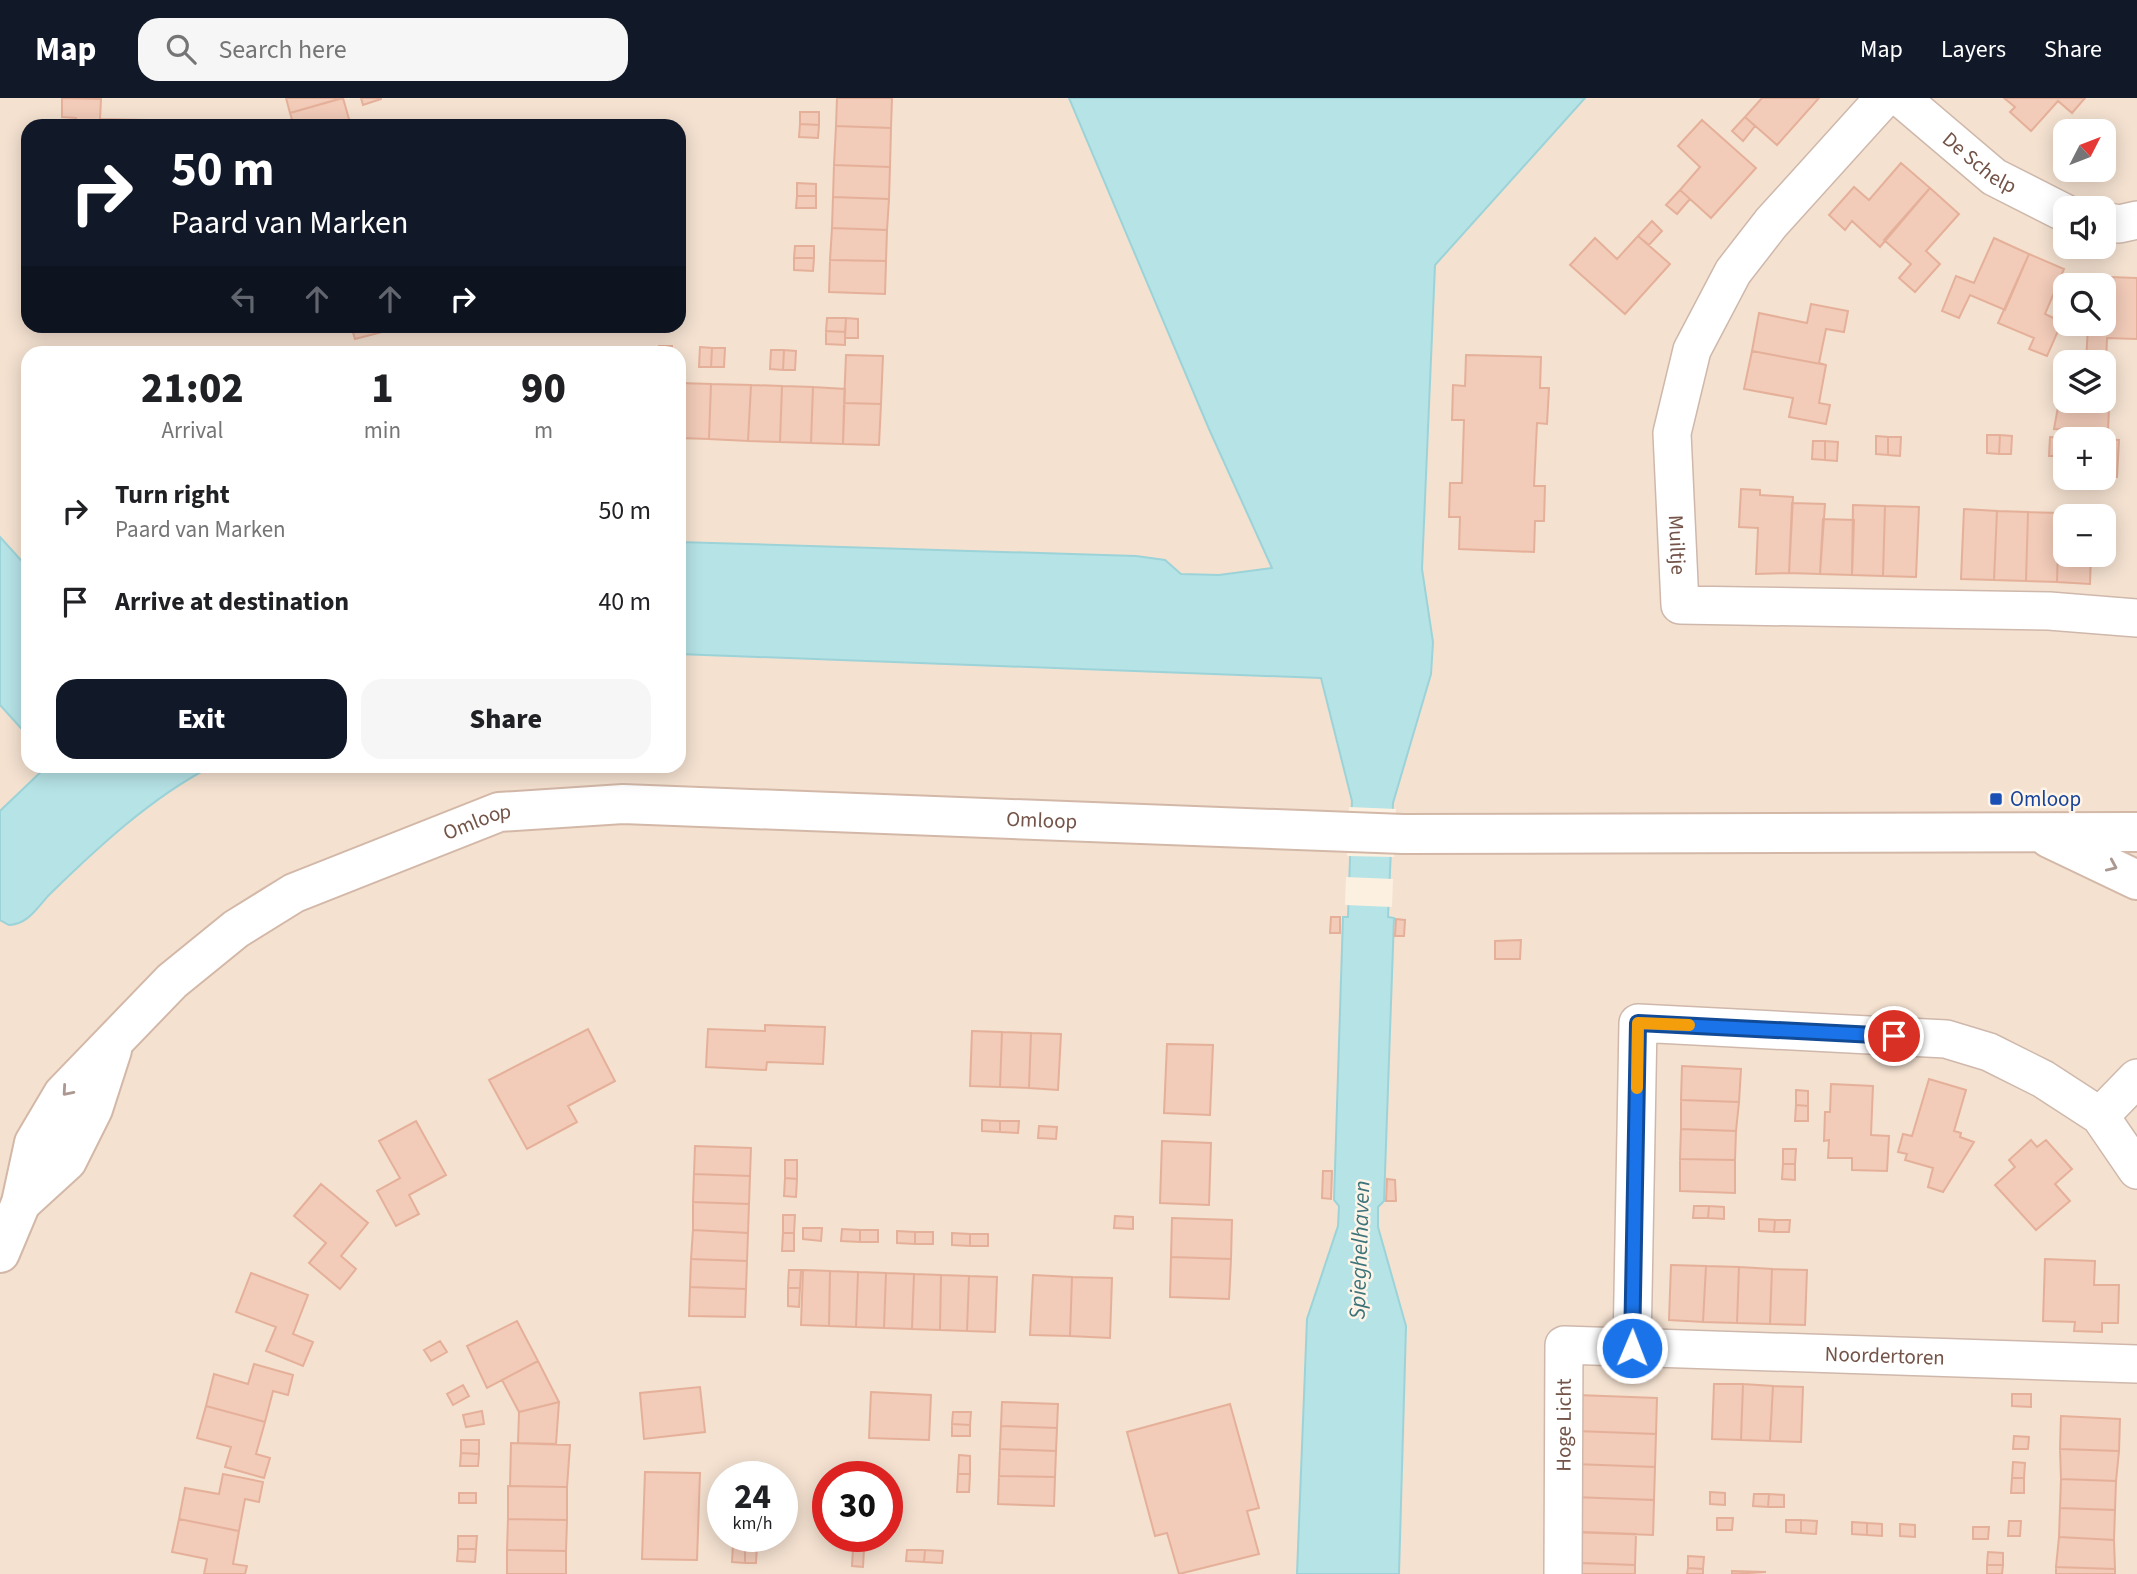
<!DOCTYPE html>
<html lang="en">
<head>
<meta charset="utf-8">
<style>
  :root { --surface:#fff; --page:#f6f6f6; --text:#202124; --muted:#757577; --accent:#111827 }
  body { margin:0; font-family:"Source Sans 3",sans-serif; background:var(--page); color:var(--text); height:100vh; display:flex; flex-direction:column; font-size:26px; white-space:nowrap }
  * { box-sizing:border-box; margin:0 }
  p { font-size:23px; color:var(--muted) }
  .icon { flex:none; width:38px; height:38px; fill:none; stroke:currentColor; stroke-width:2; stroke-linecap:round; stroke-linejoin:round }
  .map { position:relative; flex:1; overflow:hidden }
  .drawer { position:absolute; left:21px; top:248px; width:665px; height:427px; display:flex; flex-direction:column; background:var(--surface); border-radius:21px; box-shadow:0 4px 18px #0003 }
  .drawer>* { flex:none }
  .guide { position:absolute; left:21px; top:21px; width:665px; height:214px; border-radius:21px; box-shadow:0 4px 18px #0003; background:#111827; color:#fff; overflow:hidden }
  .needle { width:46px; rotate:48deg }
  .controls { position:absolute; left:2053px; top:21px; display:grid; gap:14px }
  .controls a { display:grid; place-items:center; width:63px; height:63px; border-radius:14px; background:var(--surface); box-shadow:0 4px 18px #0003; font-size:35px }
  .speed { position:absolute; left:707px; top:1363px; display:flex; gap:14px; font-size:35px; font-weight:700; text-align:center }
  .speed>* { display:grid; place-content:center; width:91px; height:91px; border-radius:50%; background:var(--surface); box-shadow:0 4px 18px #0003; line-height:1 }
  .speed small { font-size:18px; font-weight:400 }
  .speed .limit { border:10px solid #d22; background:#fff; color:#111 }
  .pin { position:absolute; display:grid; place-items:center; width:60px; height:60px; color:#fff; margin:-30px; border:4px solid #fff; border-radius:50%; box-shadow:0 2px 7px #0007 }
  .me { position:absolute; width:77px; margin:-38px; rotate:1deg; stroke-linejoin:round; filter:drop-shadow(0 0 5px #0008) }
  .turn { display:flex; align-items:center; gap:24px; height:147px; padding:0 35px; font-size:32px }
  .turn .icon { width:91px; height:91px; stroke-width:2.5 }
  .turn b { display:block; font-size:49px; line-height:60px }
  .lanes { display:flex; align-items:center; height:66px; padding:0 35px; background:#0003; justify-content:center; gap:35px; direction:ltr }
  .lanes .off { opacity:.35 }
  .eta { display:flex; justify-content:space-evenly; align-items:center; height:119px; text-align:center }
  .eta b { font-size:42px; font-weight:800; line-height:49px }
  .button { display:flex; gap:14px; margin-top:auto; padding:14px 35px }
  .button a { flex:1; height:80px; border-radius:21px; background:var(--accent); color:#fff; font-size:28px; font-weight:800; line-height:80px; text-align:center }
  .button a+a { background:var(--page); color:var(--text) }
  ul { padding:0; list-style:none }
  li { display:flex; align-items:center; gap:21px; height:91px; padding:0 35px }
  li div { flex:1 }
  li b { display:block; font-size:26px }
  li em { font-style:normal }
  header { display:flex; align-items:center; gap:42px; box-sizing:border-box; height:98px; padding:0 35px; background:var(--accent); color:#fff }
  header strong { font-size:33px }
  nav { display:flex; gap:38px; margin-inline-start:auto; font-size:24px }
  .search { width:490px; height:63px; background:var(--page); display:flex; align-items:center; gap:18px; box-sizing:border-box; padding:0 24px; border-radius:21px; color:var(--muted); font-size:26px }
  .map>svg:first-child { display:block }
  .residential { fill:#f4e1d0; fill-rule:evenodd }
  .water { fill:#b6e3e6; stroke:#9cd3d8; stroke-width:2 }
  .pier { fill:#fcf0e1 }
  .building { fill:#f2cbb9; stroke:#e5b099; stroke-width:2 }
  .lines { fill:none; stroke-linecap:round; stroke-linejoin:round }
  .street-casing { stroke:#cfb8ab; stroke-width:40 }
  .secondary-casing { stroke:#d3b8a8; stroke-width:42 }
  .street { stroke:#fff; stroke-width:37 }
  .secondary { stroke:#fff; stroke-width:38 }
  .oneway { stroke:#ac9891 }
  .route-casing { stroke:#114b97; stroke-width:18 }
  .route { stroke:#1a73e8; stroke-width:12 }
  .slow { stroke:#f59e0b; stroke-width:12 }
  .transit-dot { fill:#1a4fb4; stroke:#fff4e8; stroke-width:2.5 }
  .labels { text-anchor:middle; stroke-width:5; stroke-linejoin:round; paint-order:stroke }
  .street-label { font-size:21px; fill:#745448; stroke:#fff4e8 }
  .transit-label { font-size:21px; fill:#164399; stroke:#fff4e8; text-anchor:start }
  .water-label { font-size:23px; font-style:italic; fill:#3c747a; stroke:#fff4e8 }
</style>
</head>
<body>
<header>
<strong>Map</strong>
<div class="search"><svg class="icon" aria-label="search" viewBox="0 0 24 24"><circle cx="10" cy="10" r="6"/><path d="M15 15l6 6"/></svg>Search here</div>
<nav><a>Map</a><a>Layers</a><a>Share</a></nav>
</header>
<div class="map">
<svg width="2137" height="1476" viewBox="0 0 2137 1476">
  <rect width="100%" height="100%" fill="#fcf0e1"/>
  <path class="residential" d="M0 0H2137V1476H0ZM28 28H679V228H28ZM2065 33H2104V72H2065ZM2065 110H2104V149H2065ZM2065 187H2104V226H2065ZM28 256H679V668H28ZM2065 264H2104V303H2065ZM2065 341H2104V380H2065ZM2065 418H2104V457H2065ZM723 1379H782V1438H723ZM828 1379H887V1438H828Z"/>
  <path class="water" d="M1069 0H1585L1435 167 1422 471 1433 544 1431 576 1393 705 1388 819 1394 820 1384 1103 1378 1109V1129L1406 1228 1399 1476H1297L1307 1221 1338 1128 1339 1108 1334 1102 1343 819H1348L1352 703 1321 580 679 556V444L1136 458 1165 462 1181 476 1219 477 1272 470 1209 331Z
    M0 439 28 470V638L0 607Z
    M46 669V668L210 669C151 700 98 749 50 796 37 809 29 826 9 827L0 822V713Z"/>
  <path class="pier" d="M1349 709 1396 711 1394 759 1347 758Z
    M1346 779 1393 781 1392 809 1345 807Z"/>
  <path class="building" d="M62 0 101 1 100 21 146 22V28H76V20L62 19Z
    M286 0H342L290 15Z
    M343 0 351 28H294L290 15Z
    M361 0H381V1L363 7Z
    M837 0H892L891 30 836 28Z
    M1762 0H1819L1777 47 1745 19Z
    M2004 0H2085L2072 15 2058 3 2031 33 2010 14 2015 9Z
    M800 14H819V27L800 26Z
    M1745 19 1755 28 1743 43 1732 33Z
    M1702 22 1756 70 1711 120 1680 92 1700 69 1678 48Z
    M800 26 819 27 818 40 799 39Z
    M836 28 891 30 890 69 834 67Z
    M1901 65 1930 90 1880 149 1852 123 1845 132 1829 117 1854 89 1869 102Z
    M834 67 890 69 889 101 833 99Z
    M797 85 816 86V98H797Z
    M1930 90 1959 116 1926 153 1940 166 1915 194 1899 180 1911 166 1884 142Z
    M1680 92 1690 101 1677 116 1666 107Z
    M797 98H816V110H796Z
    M833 99 889 101 887 132 832 130Z
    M1652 123 1662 133 1649 147 1638 138Z
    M832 130 887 132 886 163 830 162Z
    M1638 138 1670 166 1625 216 1570 167 1595 140 1617 161Z
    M1994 140 2029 156 2005 212 1970 197 1959 220 1942 213 1956 178 1974 185Z
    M795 148H814V160H794Z
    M2029 156 2064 171 2045 216 2062 224 2047 258 2029 251 2034 240 1998 225Z
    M794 160H814L813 173 794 172Z
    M830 162 886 163 885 196 829 194Z
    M2109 179 2137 180V241L2107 240 2106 265 2086 264 2088 227 2107 228Z
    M1811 206 1848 213 1844 234 1826 231 1819 265 1826 267 1752 253 1759 215 1807 225Z
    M827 220H846L845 234 826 233Z
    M846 220 858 221V240H845Z
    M351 228H405L355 241Z
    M826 233 845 234V247L826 246Z
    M659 248H672V256H659Z
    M700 249 712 250 711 269H699Z
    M712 250H725L724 269H711Z
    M771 252H784L783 272 770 271Z
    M784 252 796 253 795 272H783Z
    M1752 253 1826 267 1819 305 1830 307 1826 326 1789 319 1793 300 1744 291Z
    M846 257 883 258 881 306 844 305Z
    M1466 257 1541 259 1540 290H1549L1547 326 1537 325 1534 388H1545L1544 423H1535L1534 454 1459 451 1460 419H1449L1450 385H1462L1464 322H1452L1453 287 1465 288Z
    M679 285 711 286 709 341 679 340Z
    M711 286 751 287 748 343 709 341Z
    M751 287 782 288 780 344 748 343Z
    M782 288 813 289 811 345 780 344Z
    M813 289 845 291 843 346 811 345Z
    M844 305 881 306 879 347 843 346Z
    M2058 309 2109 310 2108 333 2054 331Z
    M1987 337H2000L1999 356 1987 355Z
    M2000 337 2012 338 2011 356H1999Z
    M1876 338 1888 339V357L1876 356Z
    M1888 339H1901L1900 358 1888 357Z
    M2050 339 2062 340V358H2049Z
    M2062 340H2075L2065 341V358H2062Z
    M2097 341 2119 342 2117 379 2104 378V341Z
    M1813 343H1825V362L1812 361Z
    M1825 343 1838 344 1837 363 1825 362Z
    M1741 391 1760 392V397L1793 399 1789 475 1756 476 1758 430 1739 429Z
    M1792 405 1825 406 1820 476 1789 475Z
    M1853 407 1885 408 1883 478 1852 477Z
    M1885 408 1919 409 1916 479 1883 478Z
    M1964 411 1997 413 1994 482 1961 481Z
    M1997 413 2028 414 2026 483 1994 482Z
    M2028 414 2059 415 2057 484 2026 483Z
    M2059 415 2093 416 2065 418V457H2091L2090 486 2057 484Z
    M1823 421 1854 422 1852 477 1820 476Z
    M1331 819H1340V835H1330Z
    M1396 821 1405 822 1404 838H1395Z
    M1521 842 1520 861H1495V843Z
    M765 927 825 929 823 966 767 964 766 972 706 969 708 931 765 933Z
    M588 931 615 983 568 1008 577 1024 527 1051 489 982Z
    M972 933 1002 934 1000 989 970 988Z
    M1002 934 1031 935 1029 990 1000 989Z
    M1031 935 1061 936 1058 992 1029 990Z
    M1167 946 1213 947 1210 1017 1164 1015Z
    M1682 968 1741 971 1739 1004 1681 1002Z
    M1929 981 1966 992 1954 1033 1961 1035 1960 1039 1974 1044 1943 1094 1928 1089 1933 1070 1905 1062 1907 1056 1898 1054 1903 1036 1912 1038Z
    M1831 986 1873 988 1871 1037 1889 1038 1887 1073 1852 1072V1060H1828L1829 1042 1824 1043 1825 1014H1830Z
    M1796 992 1808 993V1008L1796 1007Z
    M1681 1002 1739 1004 1736 1033 1681 1031Z
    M1796 1007 1808 1008V1023H1795Z
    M982 1022 1000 1023V1034L982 1033Z
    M416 1023 446 1077 409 1097 419 1116 396 1128 377 1093 400 1080 379 1043Z
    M1000 1023H1019L1018 1035 1000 1034Z
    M1039 1028 1057 1029 1056 1041 1038 1040Z
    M1681 1031 1736 1033 1735 1062 1680 1061Z
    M2031 1042 2037 1049 2046 1042 2072 1071 2055 1086 2070 1103 2036 1132 1995 1087 2015 1069 2009 1062Z
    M1162 1043 1211 1045 1209 1107 1160 1105Z
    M695 1048 751 1050 750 1078 694 1076Z
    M1783 1051H1796L1795 1066H1783Z
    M1680 1061 1735 1062V1095L1680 1093Z
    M785 1062H797V1081L785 1080Z
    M1783 1066H1795V1082L1782 1081Z
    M1323 1073H1332L1331 1101 1322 1100Z
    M694 1076 750 1078 749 1106 693 1104Z
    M785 1080 797 1081 796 1099 784 1098Z
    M1387 1081 1395 1082 1396 1103H1386Z
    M321 1086 368 1125 341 1158 356 1171 340 1191 309 1165 326 1145 294 1118Z
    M693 1104 749 1106 748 1135 693 1132Z
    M1694 1108H1709L1708 1120H1693Z
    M1709 1108 1724 1109V1121L1708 1120Z
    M783 1117H795L794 1135H783Z
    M1115 1118 1133 1119V1131L1114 1130Z
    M1172 1120 1232 1122 1231 1161 1171 1159Z
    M1759 1121 1775 1122 1774 1134 1759 1133Z
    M1775 1122H1790L1789 1134H1774Z
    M803 1130H822L821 1143 803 1141Z
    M842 1131 860 1132V1144L841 1143Z
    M693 1132 748 1135 747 1163 691 1161Z
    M860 1132H878V1144H860Z
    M897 1133 915 1134V1146L897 1145Z
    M915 1134H933V1146H915Z
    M783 1135H794V1153H782Z
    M952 1135 970 1136V1148L952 1147Z
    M970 1136H988V1148H970Z
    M1171 1159 1231 1161 1229 1201 1170 1199Z
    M691 1161 747 1163 746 1191 690 1189Z
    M2045 1161 2095 1163 2094 1187H2119L2118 1225H2102V1234L2074 1233 2075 1224 2043 1223Z
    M1671 1167 1706 1168 1703 1224 1669 1222Z
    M1706 1168 1739 1169 1737 1225 1703 1224Z
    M1739 1169 1772 1171 1770 1226 1737 1225Z
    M1772 1171 1807 1172 1805 1227 1770 1226Z
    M789 1172H801L800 1190H788Z
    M803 1172 830 1173 829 1228 801 1227Z
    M830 1173 858 1174 856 1229 829 1228Z
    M858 1174 886 1175 884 1230 856 1229Z
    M251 1175 308 1197 293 1236 313 1244 303 1268 266 1253 276 1229 236 1214Z
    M886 1175 914 1176 912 1231 884 1230Z
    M914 1176 941 1177 940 1232 912 1231Z
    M941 1177 969 1178 967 1233 940 1232Z
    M1033 1177 1072 1179 1070 1238 1030 1237Z
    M969 1178 997 1179 995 1234 967 1233Z
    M1072 1179 1112 1180 1110 1240 1070 1238Z
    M690 1189 746 1191 745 1219 689 1218Z
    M788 1190H800L799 1209 788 1208Z
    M517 1223 538 1263 487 1290 467 1248Z
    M440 1243 447 1254 431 1263 424 1252Z
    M538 1263 559 1304 519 1314 502 1282Z
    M254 1266 293 1277 288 1297 273 1293 265 1324 206 1308 214 1276 248 1286Z
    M1714 1286H1743L1741 1342 1712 1341Z
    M1743 1286 1773 1288 1770 1343 1741 1342Z
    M463 1287 469 1298 453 1307 447 1296Z
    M1773 1288 1803 1289 1801 1344 1770 1343Z
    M700 1289 705 1334 644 1341 640 1295Z
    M871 1294 931 1297 929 1342 869 1340Z
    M2012 1296H2031V1309L2012 1308Z
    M1577 1297 1657 1300 1656 1336 1576 1333Z
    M559 1304 556 1346 518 1345 519 1314Z
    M1002 1304 1058 1306 1057 1330 1001 1328Z
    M1230 1306 1259 1410 1247 1413 1259 1456 1179 1476 1167 1435 1155 1438 1127 1334Z
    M206 1308 265 1324 256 1356 270 1360 264 1380 225 1369 231 1349 197 1340Z
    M482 1313 484 1326 466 1329 463 1317Z
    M953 1314H971L970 1327 952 1326Z
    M2061 1318 2120 1321 2119 1353 2060 1351Z
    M952 1326 970 1327V1338H952Z
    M1001 1328 1057 1330 1056 1353 1000 1351Z
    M1576 1333 1656 1336 1655 1369 1574 1366Z
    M2014 1338 2029 1339 2028 1351H2013Z
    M461 1342H479V1356L461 1355Z
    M511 1345 570 1347 567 1389 510 1388Z
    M1000 1351 1056 1353 1055 1379 999 1378Z
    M2060 1351 2119 1353 2116 1383 2061 1381Z
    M461 1355 479 1356 478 1368H460Z
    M959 1357 970 1358V1376H958Z
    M2013 1364 2025 1365 2024 1380H2012Z
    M1574 1366 1655 1369 1654 1402 1573 1399Z
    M645 1374 700 1375 697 1462 642 1461Z
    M223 1376 263 1384 259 1404 245 1401 239 1433 179 1421 185 1390 219 1396Z
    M958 1376H970L969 1394H957Z
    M999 1378 1055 1379 1054 1408 998 1406Z
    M2012 1380H2024V1395H2011Z
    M2061 1381 2116 1383 2115 1412 2060 1410Z
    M508 1388 567 1389V1422L508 1421Z
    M1710 1394 1725 1395V1407L1710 1406Z
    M459 1395H476V1405H459Z
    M1754 1396H1769L1768 1409 1753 1408Z
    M1769 1396 1784 1397V1409H1768Z
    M1573 1399 1654 1402 1653 1437 1572 1434Z
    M2060 1410 2115 1412 2114 1442 2059 1439Z
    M1717 1420H1733L1732 1432H1717Z
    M179 1421 239 1433 233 1466 247 1468 245 1476H204L207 1461 172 1454Z
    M508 1421 567 1422 566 1453 507 1452Z
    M1786 1422H1801V1435L1786 1434Z
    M1801 1422 1817 1423 1816 1436 1801 1435Z
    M2009 1423H2021L2020 1438H2008Z
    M1852 1424 1867 1425V1437L1852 1436Z
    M1867 1425 1882 1426V1438L1867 1437Z
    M1900 1426 1915 1427V1439L1900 1438Z
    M1973 1429H1989L1988 1441H1973Z
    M1582 1434 1636 1436 1635 1467 1580 1465Z
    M458 1438H477L476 1451H458Z
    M2059 1439 2114 1442 2115 1471 2056 1469Z
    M733 1446H745V1465L732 1464Z
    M745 1446 757 1447 756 1465H745Z
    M458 1451H476L475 1464 457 1463Z
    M853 1451H864L863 1469 852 1468Z
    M507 1452 566 1453V1476H507Z
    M907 1452H925L924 1464 906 1463Z
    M925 1452 943 1453 942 1465 924 1464Z
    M1988 1454 2003 1455V1467H1987Z
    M1688 1458 1704 1459 1703 1471 1688 1470Z
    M1580 1465 1635 1467V1476H1580Z
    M1987 1467H2003L2002 1476H1987Z
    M2056 1469 2115 1471V1476H2056Z
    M1688 1470 1703 1471V1476H1687Z
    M1732 1473 1766 1474 1732 1476Z"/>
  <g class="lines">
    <g class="street-casing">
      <g id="street">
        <path id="s1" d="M1884 0 1771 125 1733 174 1692 252 1672 335 1680 507 2049 513 2137 520"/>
        <path id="s2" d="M1901 0 1994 79 2065 115"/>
        <path d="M2104 123 2119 126 2137 122"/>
        <path d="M2100 1018 2137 980"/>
        <path d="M1632 1250 1638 925 1946 941 1989 954 2043 981 2100 1018 2137 1072"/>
        <path id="s3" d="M1563 1476 1564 1247 2137 1266"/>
      </g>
    </g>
    <g class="secondary-casing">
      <g id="secondary">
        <path d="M2049 740 2137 782"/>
        <path d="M21 1105 67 1063 93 1011 112 952"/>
        <path id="s4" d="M0 1155 21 1105 34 1045 63 996 172 883 236 831 294 795 499 714 623 706 1403 736 2137 734"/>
      </g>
    </g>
    <use href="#street" class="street"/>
    <use href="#secondary" class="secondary"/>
  </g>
  <defs><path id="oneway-chevron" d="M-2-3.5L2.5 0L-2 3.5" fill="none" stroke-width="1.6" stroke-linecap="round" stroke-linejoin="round" transform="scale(1.75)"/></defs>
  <g class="oneway">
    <use href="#oneway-chevron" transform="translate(2112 768) rotate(24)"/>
    <use href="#oneway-chevron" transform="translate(67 993) rotate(131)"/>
  </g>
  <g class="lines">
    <g class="route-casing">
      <path id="route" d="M1632 1250 1638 925 1894 938"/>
    </g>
    <use href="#route" class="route"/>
    <path class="slow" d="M1637 990 1638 925 1689 927"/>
  </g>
  <rect class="transit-dot" x="1989" y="694" width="14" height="14" rx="3.5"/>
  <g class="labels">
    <g class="street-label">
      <text dy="7" stroke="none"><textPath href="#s2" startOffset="102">De Schelp</textPath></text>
      <text dy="7" stroke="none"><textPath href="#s1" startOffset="516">Muiltje</textPath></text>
      <text dy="7" stroke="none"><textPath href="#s4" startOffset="1244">Omloop</textPath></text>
      <text dy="7" stroke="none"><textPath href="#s4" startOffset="677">Omloop</textPath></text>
      <text dy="7" stroke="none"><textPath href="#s3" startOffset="550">Noordertoren</textPath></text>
      <text dy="7" stroke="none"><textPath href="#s3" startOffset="149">Hoge Licht</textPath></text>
    </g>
    <g class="transit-label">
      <text x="2010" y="708">Omloop</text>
    </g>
    <g class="water-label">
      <text transform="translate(1359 1152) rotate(-88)" y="8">Spieghelhaven</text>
    </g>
  </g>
</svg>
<div class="controls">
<a><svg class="needle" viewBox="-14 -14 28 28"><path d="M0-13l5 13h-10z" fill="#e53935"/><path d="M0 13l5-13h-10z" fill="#757577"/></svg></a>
<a><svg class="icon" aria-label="sound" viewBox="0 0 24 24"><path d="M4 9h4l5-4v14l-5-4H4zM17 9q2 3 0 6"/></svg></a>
<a><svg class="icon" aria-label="search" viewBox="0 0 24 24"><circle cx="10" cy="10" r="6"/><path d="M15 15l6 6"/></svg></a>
<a><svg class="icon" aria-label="layers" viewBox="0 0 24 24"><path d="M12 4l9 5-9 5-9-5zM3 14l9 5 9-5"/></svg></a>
<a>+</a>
<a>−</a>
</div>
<div class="speed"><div>24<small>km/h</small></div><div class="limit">30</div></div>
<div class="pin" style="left:1894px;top:938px;background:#d93025"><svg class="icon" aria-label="arrive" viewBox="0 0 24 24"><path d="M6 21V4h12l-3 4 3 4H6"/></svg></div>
<svg class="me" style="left:1632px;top:1250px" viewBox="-20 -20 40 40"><circle r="17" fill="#1a73e8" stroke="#fff" stroke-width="3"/><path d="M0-11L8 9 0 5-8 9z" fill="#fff"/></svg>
<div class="guide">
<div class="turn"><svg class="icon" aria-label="right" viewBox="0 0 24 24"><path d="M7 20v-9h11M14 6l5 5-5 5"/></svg><div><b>50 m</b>Paard van Marken</div></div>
<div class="lanes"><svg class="icon off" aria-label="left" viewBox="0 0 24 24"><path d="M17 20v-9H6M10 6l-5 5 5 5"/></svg><svg class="icon off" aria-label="ahead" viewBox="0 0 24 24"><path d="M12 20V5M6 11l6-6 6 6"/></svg><svg class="icon off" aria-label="ahead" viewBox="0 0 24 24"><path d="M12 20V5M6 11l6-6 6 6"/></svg><svg class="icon" aria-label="right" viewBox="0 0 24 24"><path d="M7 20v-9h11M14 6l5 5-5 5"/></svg></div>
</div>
<section class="drawer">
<div class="eta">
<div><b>21:02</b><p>Arrival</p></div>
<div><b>1</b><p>min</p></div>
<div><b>90</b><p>m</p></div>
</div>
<ul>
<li><svg class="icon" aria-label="right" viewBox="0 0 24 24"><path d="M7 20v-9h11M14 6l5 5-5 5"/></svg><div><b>Turn right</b><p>Paard van Marken</p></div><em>50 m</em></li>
<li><svg class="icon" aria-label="arrive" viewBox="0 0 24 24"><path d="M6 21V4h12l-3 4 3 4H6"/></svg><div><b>Arrive at destination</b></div><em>40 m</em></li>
</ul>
<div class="button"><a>Exit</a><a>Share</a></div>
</section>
</div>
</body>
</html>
